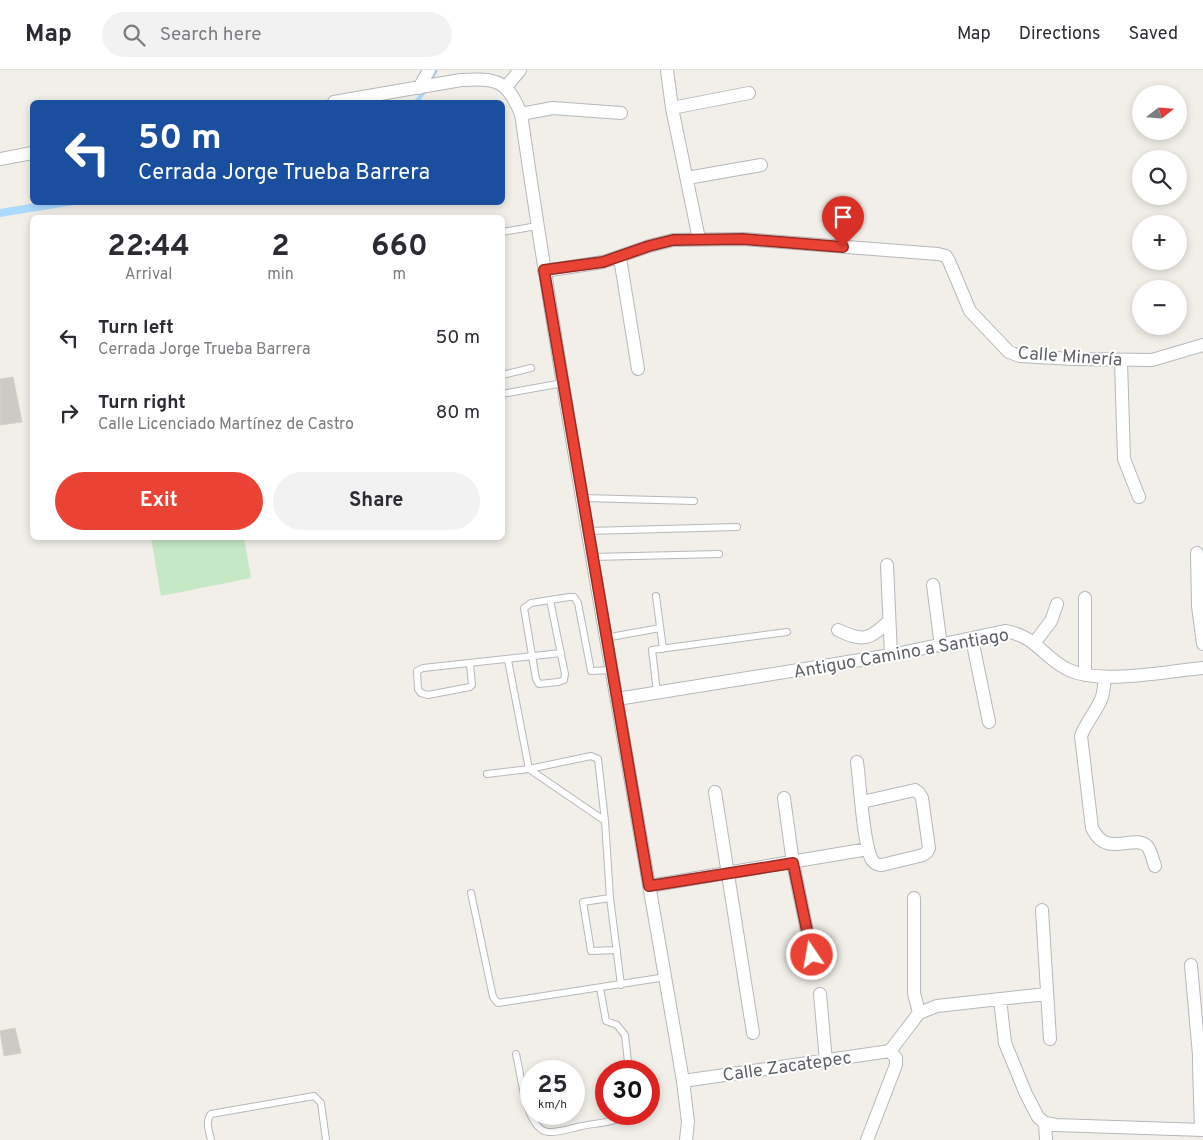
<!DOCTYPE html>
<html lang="en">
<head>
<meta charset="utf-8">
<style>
  :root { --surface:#fff; --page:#f2f2f3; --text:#2b2b33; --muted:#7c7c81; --line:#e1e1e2; --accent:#ea4335 }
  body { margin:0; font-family:Overpass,sans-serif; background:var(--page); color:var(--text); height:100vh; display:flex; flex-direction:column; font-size:19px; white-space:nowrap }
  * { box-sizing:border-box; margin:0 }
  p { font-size:16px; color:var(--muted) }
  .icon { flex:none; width:28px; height:28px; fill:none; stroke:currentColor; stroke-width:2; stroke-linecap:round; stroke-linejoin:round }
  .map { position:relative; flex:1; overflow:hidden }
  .side { position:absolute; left:30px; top:145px; width:475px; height:325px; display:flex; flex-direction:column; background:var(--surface); border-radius:8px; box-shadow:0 2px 8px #0003 }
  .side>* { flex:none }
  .banner { position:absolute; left:30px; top:30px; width:475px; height:105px; border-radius:8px; box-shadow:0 2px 8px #0003; background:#1a4fa0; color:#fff; overflow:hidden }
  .needle { width:32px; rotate:73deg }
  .buttons { position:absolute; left:1132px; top:15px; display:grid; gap:10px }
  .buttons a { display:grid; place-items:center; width:55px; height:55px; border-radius:50%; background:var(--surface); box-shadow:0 2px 8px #0003; font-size:25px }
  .speed { position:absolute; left:520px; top:990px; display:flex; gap:10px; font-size:25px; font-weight:700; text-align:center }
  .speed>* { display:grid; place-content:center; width:65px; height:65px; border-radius:50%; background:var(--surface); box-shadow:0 2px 8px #0003; line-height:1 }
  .speed small { font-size:12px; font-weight:400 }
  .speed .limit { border:8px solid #d22; background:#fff; color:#111 }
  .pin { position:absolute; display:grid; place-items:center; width:42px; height:42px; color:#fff; margin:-51px -21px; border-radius:50% 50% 50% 0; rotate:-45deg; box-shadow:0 0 5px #0007 }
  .pin .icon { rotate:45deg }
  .me { position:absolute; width:55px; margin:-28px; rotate:348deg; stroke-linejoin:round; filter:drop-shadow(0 0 4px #0008) }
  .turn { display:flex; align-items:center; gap:18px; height:105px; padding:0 25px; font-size:22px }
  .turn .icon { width:65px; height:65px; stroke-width:2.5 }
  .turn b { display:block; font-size:35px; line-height:42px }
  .eta { display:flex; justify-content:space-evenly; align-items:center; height:85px; text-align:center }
  .eta b { font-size:30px; font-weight:700; line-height:35px }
  .cta { display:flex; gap:10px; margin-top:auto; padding:10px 25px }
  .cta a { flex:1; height:58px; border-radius:30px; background:var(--accent); color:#fff; font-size:20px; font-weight:700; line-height:58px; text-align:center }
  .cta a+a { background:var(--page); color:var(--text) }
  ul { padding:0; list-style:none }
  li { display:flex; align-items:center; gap:15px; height:75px; padding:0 25px }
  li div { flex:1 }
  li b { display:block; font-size:19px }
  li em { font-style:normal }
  header { display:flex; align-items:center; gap:30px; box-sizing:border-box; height:70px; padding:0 25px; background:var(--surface); border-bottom:1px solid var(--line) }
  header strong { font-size:24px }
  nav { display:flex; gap:28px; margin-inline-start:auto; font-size:18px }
  .search { width:350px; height:45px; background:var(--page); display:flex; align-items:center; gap:12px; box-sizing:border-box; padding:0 18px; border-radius:28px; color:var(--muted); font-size:19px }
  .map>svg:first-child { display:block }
  .green { fill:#c5e8c5 }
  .water { fill:#aadaff }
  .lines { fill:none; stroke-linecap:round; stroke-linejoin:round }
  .stream { stroke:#aadaff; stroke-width:4 }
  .building { fill:#cccac5; stroke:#d6d1c6 }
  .lane-casing { stroke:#b5b8bc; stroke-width:8 }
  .street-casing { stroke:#b5b8bc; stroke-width:14 }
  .lane { stroke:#fff; stroke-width:6 }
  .street { stroke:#fff; stroke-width:12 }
  .route-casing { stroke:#982c22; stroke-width:12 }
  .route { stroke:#ea4335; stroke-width:9 }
  .labels { text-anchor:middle; stroke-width:4; stroke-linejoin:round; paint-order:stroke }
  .street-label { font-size:18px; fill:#5f6368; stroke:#fff }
</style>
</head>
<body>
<header>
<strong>Map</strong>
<div class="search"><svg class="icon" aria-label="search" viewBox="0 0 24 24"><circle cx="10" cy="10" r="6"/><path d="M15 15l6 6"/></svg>Search here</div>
<nav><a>Map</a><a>Directions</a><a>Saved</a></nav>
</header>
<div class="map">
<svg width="1203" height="1070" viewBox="0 0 1203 1070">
  <rect width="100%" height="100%" fill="#f1efe8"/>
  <path class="green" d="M151 468H244L251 508 161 526Z"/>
  <path class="water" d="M36 133V132L86 133 0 147V139Z"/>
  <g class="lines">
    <path class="stream" d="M430 12 436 0
      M416 32 425 21"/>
  </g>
  <path class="building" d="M13 307 22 352 0 355V309Z
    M15 958 21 983 4 986 0 961Z"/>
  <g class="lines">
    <g class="lane-casing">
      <path id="lane" d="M502 162 537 156
        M502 305 531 298
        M502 324 563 313
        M583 428 694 431
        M588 461 737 457
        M592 487 719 484
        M656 526 663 579
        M550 530 565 604 564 610 558 612 539 614 536 609 524 538 531 533 569 527H574L578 533 591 601 611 600
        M605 568 660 558
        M508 590 529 699 591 686 598 689 605 751
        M470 594 472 615 470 617 428 625 421 623 418 619 417 601 423 598 561 583
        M657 622 652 580 787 562
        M487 704 529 699 605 751 610 828 621 915
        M471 823 493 927 498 933 666 907
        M610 828 583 832 591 881 617 880
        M600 918 606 951 617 955 625 965 629 1001
        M516 984C521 1003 525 1059 548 1062 558 1063 572 1058 582 1056 595 1053 616 1053 626 1044
        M211 1070C209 1061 205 1051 211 1044L314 1026 321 1033 326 1070"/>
    </g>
    <g class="street-casing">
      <path id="street" d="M667 0 672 38 699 169
        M506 17 520 0
        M419 18 429 0
        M334 32 461 10C497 8 507 10 521 44 568 367 628 689 683 1011L688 1052 686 1070
        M672 38 749 23
        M521 44 553 38 621 43
        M0 89 32 83
        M687 108 761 95
        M620 188 638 299
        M544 201 603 192 649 176 673 170 743 169 938 184 946 186 949 191 970 241 1009 282 1020 286 1073 289 1152 290 1203 275
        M1121 291 1124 389 1139 427
        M1197 483 1198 536 1203 574
        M887 495 891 585
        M933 515 941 576
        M1085 528V605
        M838 560C863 572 869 570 889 551
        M972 569 989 652
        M1035 572 1051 551 1057 534
        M1105 607C1104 613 1104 621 1102 627 1097 641 1086 652 1081 666L1092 758C1107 790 1134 762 1148 777 1151 782 1153 790 1155 796
        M617 629 891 585 1005 561C1037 566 1043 588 1069 600 1102 615 1166 601 1203 598
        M857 692C860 713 863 774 872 790 875 794 877 795 882 795L923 785 927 782 929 778 922 728 919 723 915 720 862 732
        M715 722 753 963
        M784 728 793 793 812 885
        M649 816 868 779
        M1042 840 1050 969
        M1191 895 1199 985
        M820 924 826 991
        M1000 929 1005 973 1026 1024 1038 1047 1045 1053 1056 1055 1203 1060
        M919 943 937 936 1046 924
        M890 981 919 943 914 923V828
        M683 1011 890 981
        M1045 1053 1046 1070
        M1201 1059 1199 995V985H1203
        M867 1070 896 995V988L890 981"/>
    </g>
    <use href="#lane" class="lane"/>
    <use href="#street" class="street"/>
  </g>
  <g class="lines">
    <g class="route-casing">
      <path id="route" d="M812 885 793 793 649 816 544 200 603 192 649 176 673 170 743 169 843 177"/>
    </g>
    <use href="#route" class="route"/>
  </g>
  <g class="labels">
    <g class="street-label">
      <text transform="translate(1070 286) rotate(4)" y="6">Calle Minería</text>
      <text transform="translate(901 583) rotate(-10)" y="6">Antiguo Camino a Santiago</text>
      <text transform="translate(787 996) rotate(-8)" y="6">Calle Zacatepec</text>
    </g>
  </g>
</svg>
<div class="buttons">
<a><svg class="needle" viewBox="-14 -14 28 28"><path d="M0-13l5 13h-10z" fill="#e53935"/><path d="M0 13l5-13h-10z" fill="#7c7c81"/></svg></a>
<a><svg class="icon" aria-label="search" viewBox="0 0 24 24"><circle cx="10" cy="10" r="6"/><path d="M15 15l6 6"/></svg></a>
<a>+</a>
<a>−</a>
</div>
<div class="speed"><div>25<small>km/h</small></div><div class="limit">30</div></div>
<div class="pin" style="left:843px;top:177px;background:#d93025"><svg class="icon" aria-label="arrive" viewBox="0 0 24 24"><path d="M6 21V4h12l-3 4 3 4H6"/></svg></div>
<svg class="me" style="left:812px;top:885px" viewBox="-20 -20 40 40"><circle r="17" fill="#ea4335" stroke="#fff" stroke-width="3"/><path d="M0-11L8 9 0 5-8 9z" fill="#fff"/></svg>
<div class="banner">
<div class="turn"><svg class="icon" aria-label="left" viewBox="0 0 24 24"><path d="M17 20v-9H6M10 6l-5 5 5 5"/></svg><div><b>50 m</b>Cerrada Jorge Trueba Barrera</div></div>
</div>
<section class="side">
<div class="eta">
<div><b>22:44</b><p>Arrival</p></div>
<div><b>2</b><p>min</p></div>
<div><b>660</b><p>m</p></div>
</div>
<ul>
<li><svg class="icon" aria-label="left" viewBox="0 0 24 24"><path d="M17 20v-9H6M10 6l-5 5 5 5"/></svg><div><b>Turn left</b><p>Cerrada Jorge Trueba Barrera</p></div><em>50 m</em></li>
<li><svg class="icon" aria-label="right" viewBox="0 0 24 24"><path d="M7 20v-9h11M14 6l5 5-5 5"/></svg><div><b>Turn right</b><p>Calle Licenciado Martínez de Castro</p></div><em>80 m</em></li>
</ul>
<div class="cta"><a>Exit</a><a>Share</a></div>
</section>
</div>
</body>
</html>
